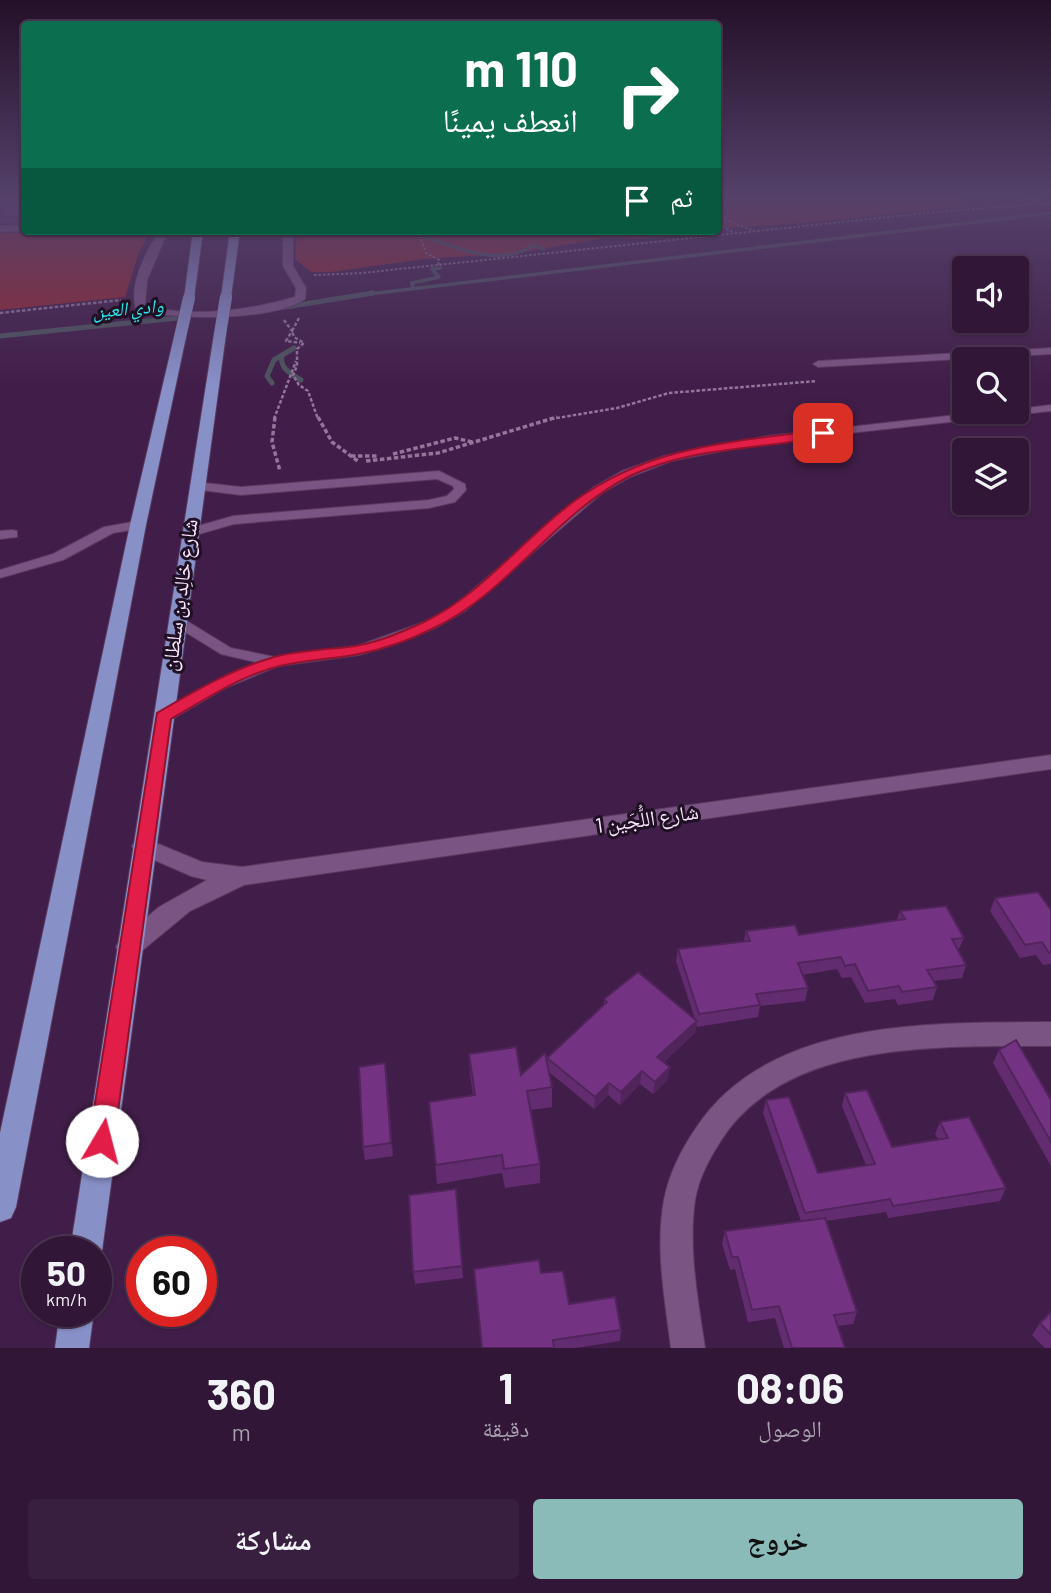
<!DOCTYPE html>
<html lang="ar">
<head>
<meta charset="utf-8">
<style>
  :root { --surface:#311637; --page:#391f3f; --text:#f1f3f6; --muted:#a89fad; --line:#4c3552; --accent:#8bbbb9 }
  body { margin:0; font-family:Barlow,"Noto Naskh Arabic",sans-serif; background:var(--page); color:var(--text); direction:rtl; height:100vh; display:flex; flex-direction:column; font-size:26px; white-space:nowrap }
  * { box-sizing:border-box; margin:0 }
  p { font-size:23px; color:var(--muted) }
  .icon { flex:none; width:38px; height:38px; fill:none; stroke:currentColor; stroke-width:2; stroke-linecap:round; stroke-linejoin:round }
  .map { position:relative; height:1348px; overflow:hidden; direction:ltr }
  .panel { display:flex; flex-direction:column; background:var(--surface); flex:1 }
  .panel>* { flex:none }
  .hud { position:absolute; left:21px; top:21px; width:700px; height:214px; border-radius:7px; box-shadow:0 2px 5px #0004,0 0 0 2px var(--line); direction:rtl; background:#0b6e4f; color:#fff; overflow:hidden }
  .fabs { position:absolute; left:952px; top:256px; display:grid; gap:14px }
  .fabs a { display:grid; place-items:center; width:77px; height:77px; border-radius:7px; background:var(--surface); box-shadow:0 2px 5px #0004,0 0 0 2px var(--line); font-size:35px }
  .speed { position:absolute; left:21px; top:1236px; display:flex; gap:14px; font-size:35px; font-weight:700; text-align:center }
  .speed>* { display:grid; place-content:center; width:91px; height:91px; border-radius:50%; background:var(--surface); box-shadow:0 2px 5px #0004,0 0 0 2px var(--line); line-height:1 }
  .speed small { font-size:18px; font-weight:400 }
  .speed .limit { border:10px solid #d22; background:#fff; color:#111 }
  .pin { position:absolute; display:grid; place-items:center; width:60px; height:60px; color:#fff; margin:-30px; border-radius:14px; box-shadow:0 4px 10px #0006 }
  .me { position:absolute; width:77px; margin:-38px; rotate:8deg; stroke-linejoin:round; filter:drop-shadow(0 0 5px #0008) }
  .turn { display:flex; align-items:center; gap:24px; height:147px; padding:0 28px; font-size:32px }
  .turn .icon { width:91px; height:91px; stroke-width:2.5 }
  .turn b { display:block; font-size:49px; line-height:60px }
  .then { display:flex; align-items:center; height:66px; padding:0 28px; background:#0003; gap:14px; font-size:26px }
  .eta { display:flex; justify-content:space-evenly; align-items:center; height:119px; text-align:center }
  .eta b { font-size:42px; font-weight:700; line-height:49px }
  .action { display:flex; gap:14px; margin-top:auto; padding:14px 28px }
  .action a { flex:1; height:80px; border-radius:7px; background:var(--accent); color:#111; font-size:28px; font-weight:700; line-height:80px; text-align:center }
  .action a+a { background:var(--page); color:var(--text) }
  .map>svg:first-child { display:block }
  .forest { fill:#922932 }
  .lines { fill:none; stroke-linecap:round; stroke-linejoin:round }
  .stream-far1 { stroke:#4d545e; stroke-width:3.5 }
  .stream { stroke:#4d545e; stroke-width:5 }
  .service-casing { stroke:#5a3a60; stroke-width:2 }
  .minor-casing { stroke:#5a3a60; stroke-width:2 }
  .primary-casing { stroke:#5a3a60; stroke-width:2 }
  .path-far2 { stroke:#93769a; stroke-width:2; stroke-dasharray:2.5 2; stroke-linecap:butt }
  .path-far1 { stroke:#93769a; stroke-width:2.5; stroke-dasharray:3.5 2; stroke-linecap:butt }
  .path { stroke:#93769a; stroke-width:3.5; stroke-dasharray:4.5 2.5; stroke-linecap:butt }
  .service { fill:#7a5482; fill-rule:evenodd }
  .minor { fill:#7a5482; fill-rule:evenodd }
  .primary { fill:#8890c8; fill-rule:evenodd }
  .primary-bridge-casing { stroke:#5a3a60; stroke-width:13; stroke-linecap:butt }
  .primary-bridge { stroke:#8890c8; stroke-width:12 }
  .wall { fill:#642c70 }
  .shaded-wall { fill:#51245b }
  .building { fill:#743382; stroke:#51245b; stroke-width:2 }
  .route { fill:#e11d48; stroke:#92132f; stroke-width:2 }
  .labels { text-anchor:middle; stroke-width:6; stroke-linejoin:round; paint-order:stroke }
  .far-water-label { font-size:19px; font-style:italic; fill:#2ae3ec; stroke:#1f1023 }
  .street-label { font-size:21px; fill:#fae4ff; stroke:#1f1023 }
</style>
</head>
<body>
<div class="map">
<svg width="1051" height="1348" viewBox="0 0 1051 1348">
  <rect width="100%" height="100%" fill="#411e49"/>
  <path class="forest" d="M718 197H952L970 206 792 224 718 228Z
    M65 231 150 232 139 252 125 297 0 310V234Z
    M297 231H690L641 239 610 237 517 253 424 259 331 272H311L295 259Z"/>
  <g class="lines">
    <path class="stream-far1" d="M409 231C447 244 496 270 534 245L543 249
      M413 289 412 283 439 277 432 269 441 268
      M360 295 1051 213"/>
    <path class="stream" d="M273 309 373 293
      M0 336 187 317
      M282 355C279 368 291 374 301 380
      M272 383 267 376 274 360 294 348"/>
    <g class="service-casing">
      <path id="service" d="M1051 348V354L818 367 813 364 818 361Z
        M1051 405V411L768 442 671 461 630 477 602 493 465 611 437 627 401 642 359 655 278 666 225 688 169 721 163 722 155 717 213 682 259 663 221 654 172 624 170 621 172 618H182L231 648 275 657 357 646 427 621 455 605 594 487 622 471 664 456 768 436 992 411H1017V409Z
        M439 471 465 484 466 490 455 502 429 508 234 524 189 537 182 533 184 530 233 516 429 500 447 496 454 489 453 486 437 479 241 495 192 489 190 486 196 482 241 487Z
        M138 521 143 522V528L113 533 63 560 0 578V570L53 554 104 527Z
        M12 530 17 531V537L0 539V531Z"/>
    </g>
    <g class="minor-casing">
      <path id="minor" d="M24 225V231L0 232V226Z
        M155 231H165V238L147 280 145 305C190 319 251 310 295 297L296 288 283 266V231H293V266L306 288 305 299C275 321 172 321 136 309 129 286 143 258 155 238Z
        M1051 755V769L244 885 190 911 138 954 129 957 120 954 116 947 120 940 159 907 207 880 191 876 136 852 132 846 136 840 144 838 202 862 242 867Z
        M1051 1022V1046C943 1047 785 1038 720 1142 708 1161 699 1178 695 1200 688 1249 698 1300 705 1348H671C665 1300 655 1249 664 1200 669 1174 681 1150 696 1128 769 1017 933 1023 1051 1022Z"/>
    </g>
    <g class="primary-casing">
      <path id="primary" d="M193 231H203L194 298 189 301 184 298Z
        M230 231H240L231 297 226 300 221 297Z
        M220 331 226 334 102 1251 96 1263V1251H70L214 334Z
        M180 334 186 337 146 525 16 1207 11 1218 0 1222V1133L130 525 174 337Z
        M60 1311H94L89 1348H55Z"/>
    </g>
    <path class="path-far2" d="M1028 197 1039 203
      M718 212 727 220 754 231
      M718 225 736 233
      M418 231 426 253 439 260 438 265
      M314 275 362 273 936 212 1051 203"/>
    <path class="path-far1" d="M0 313 121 300
      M299 318 292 331 294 337 304 343 297 349V366L293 375 299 385 308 391 318 419
      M284 320 292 331 286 341 300 343
      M274 419 296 361
      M551 419 617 408 669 393 817 381"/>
    <path class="path" d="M275 417 272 442 280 471
      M318 417 332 442 359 462
      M393 454 455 438 472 442
      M351 456H377
      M366 461 438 453 557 417"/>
    <use href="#service" class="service"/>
    <use href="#minor" class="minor"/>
    <use href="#primary" class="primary"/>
    <g class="primary-bridge-casing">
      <path id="primary-bridge" d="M220 334 226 297
        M180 337 189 298"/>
    </g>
    <use href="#primary-bridge" class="primary-bridge"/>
  </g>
  <path class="wall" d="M0 197H24V223L0 224Z
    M995 898 1051 910V964L1043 965 1036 955 1020 958 990 911Z
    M900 911 964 938 958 951 966 965 962 978 934 981 937 987 933 1000 898 1005 895 999 865 1003 851 977 842 978 837 969 802 975 808 988 805 1001 760 1006 758 1017 697 1027 696 1024 695 1033 664 1062 668 1079 653 1094 640 1084 620 1105 608 1095 594 1109 549 1072 552 1087V1107L530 1110 540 1164V1183L505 1188 502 1173 437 1184 429 1102 473 1095 470 1074 469 1054 521 1075 547 1063V1058L604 1005V999L695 1019 676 961 678 949 744 941 746 931 799 935 897 920Z
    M999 1050 1051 1100V1166L993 1063Z
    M387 1076 393 1156 365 1160 363 1147Z
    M845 1093 892 1147 938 1139 935 1134 940 1122 1006 1188 1000 1201 888 1218 886 1212 826 1221 857 1312 853 1324 838 1326 845 1348H784L775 1318 748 1322 735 1269 730 1270 722 1244 725 1231 801 1221 763 1113 766 1100 818 1173 866 1165 842 1106Z
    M456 1189 463 1278 415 1284 413 1272Z
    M541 1273 569 1304 621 1330 620 1341 576 1348H481Z
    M1051 1312V1348H1045L1032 1335 1040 1323Z"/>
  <path class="shaded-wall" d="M697 1021 695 1033 656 1069 657 1057Z
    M385 1063 387 1076 393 1156 391 1143Z
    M670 1067 668 1079 653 1094 655 1082Z
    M642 1071 640 1084 620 1105 621 1092Z
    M609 1083 608 1095 594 1109 595 1097Z"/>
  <path class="building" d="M0 197H24V216L0 217Z
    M1038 892 1051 910V952L1049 953 1042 942 1025 945 995 898Z
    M946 906 964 938 952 939 966 965 927 970 937 987 902 992 899 986 868 991 855 964 845 966 841 957 798 963 808 988 756 994 760 1005 699 1014 678 949 750 941 746 931 795 925 799 935 905 919 900 911Z
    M638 972 697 1021 657 1057 670 1067 655 1082 642 1071 621 1092 609 1083 595 1097 547 1058 607 1002 604 999Z
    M1016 1040 1051 1100V1142L999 1050Z
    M516 1047 521 1075 545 1053 552 1087 527 1091 540 1164 504 1169 502 1155 436 1165 429 1102 475 1095 469 1054Z
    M385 1063 391 1143 363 1147 359 1067Z
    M867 1090 892 1147 948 1138 940 1122 969 1117 1006 1188 893 1206 890 1199 805 1213 766 1100 789 1097 818 1173 875 1164 845 1093Z
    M456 1189 462 1266 413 1272 409 1195Z
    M825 1218 857 1312 834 1315 845 1348H792L779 1306 752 1310 738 1257H732L725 1231Z
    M539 1260 541 1273 563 1271 569 1304 615 1297 621 1330 553 1340 554 1348H482L474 1269Z
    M1051 1312V1335L1040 1323Z"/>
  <linearGradient id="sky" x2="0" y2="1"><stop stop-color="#241028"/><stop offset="0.51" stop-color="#54416a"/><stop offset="1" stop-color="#54416a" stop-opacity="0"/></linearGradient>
  <rect width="1051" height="386" fill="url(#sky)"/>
  <path class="route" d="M823 430 827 431V436C762 450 692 446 630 476 556 513 507 594 434 628 410 640 385 649 359 654 333 659 306 660 280 666 241 675 205 700 171 719L114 1141 110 1149 102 1152 93 1149 89 1141 157 713C193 692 230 670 271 658 297 650 327 650 355 646 379 642 402 632 424 622 482 594 522 540 573 502 651 445 731 442 823 430Z"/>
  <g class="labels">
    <g class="far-water-label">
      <text transform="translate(128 308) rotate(-5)" y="7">وادي العين</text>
    </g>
    <g class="street-label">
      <text transform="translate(180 595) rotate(-82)" y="7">شارع خالِد بن سلطان</text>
      <text transform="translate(647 819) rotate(-8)" y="7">شارع اللُّجَين 1</text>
    </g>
  </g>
</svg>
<div class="fabs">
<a><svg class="icon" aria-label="sound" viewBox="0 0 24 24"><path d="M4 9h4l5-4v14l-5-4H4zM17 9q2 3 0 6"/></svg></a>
<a><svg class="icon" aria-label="search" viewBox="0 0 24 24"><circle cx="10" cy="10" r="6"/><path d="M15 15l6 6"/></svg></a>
<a><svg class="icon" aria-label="layers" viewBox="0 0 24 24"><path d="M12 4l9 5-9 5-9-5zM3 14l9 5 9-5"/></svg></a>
</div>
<div class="speed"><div>50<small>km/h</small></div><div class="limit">60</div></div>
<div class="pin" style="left:823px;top:433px;background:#d93025"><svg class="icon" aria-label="arrive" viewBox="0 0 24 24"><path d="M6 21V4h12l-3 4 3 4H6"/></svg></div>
<svg class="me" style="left:102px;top:1141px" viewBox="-20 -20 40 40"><circle r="19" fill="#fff"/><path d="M0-13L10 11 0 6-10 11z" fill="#e11d48"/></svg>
<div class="hud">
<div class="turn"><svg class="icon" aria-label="right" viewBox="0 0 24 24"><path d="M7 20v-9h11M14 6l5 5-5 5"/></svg><div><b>110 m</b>انعطف يمينًا</div></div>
<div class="then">ثم<svg class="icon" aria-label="arrive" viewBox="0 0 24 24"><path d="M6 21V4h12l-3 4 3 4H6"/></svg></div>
</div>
</div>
<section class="panel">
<div class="eta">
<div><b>08:06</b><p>الوصول</p></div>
<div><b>1</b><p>دقيقة</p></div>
<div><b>360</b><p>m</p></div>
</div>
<div class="action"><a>خروج</a><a>مشاركة</a></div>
</section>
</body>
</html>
